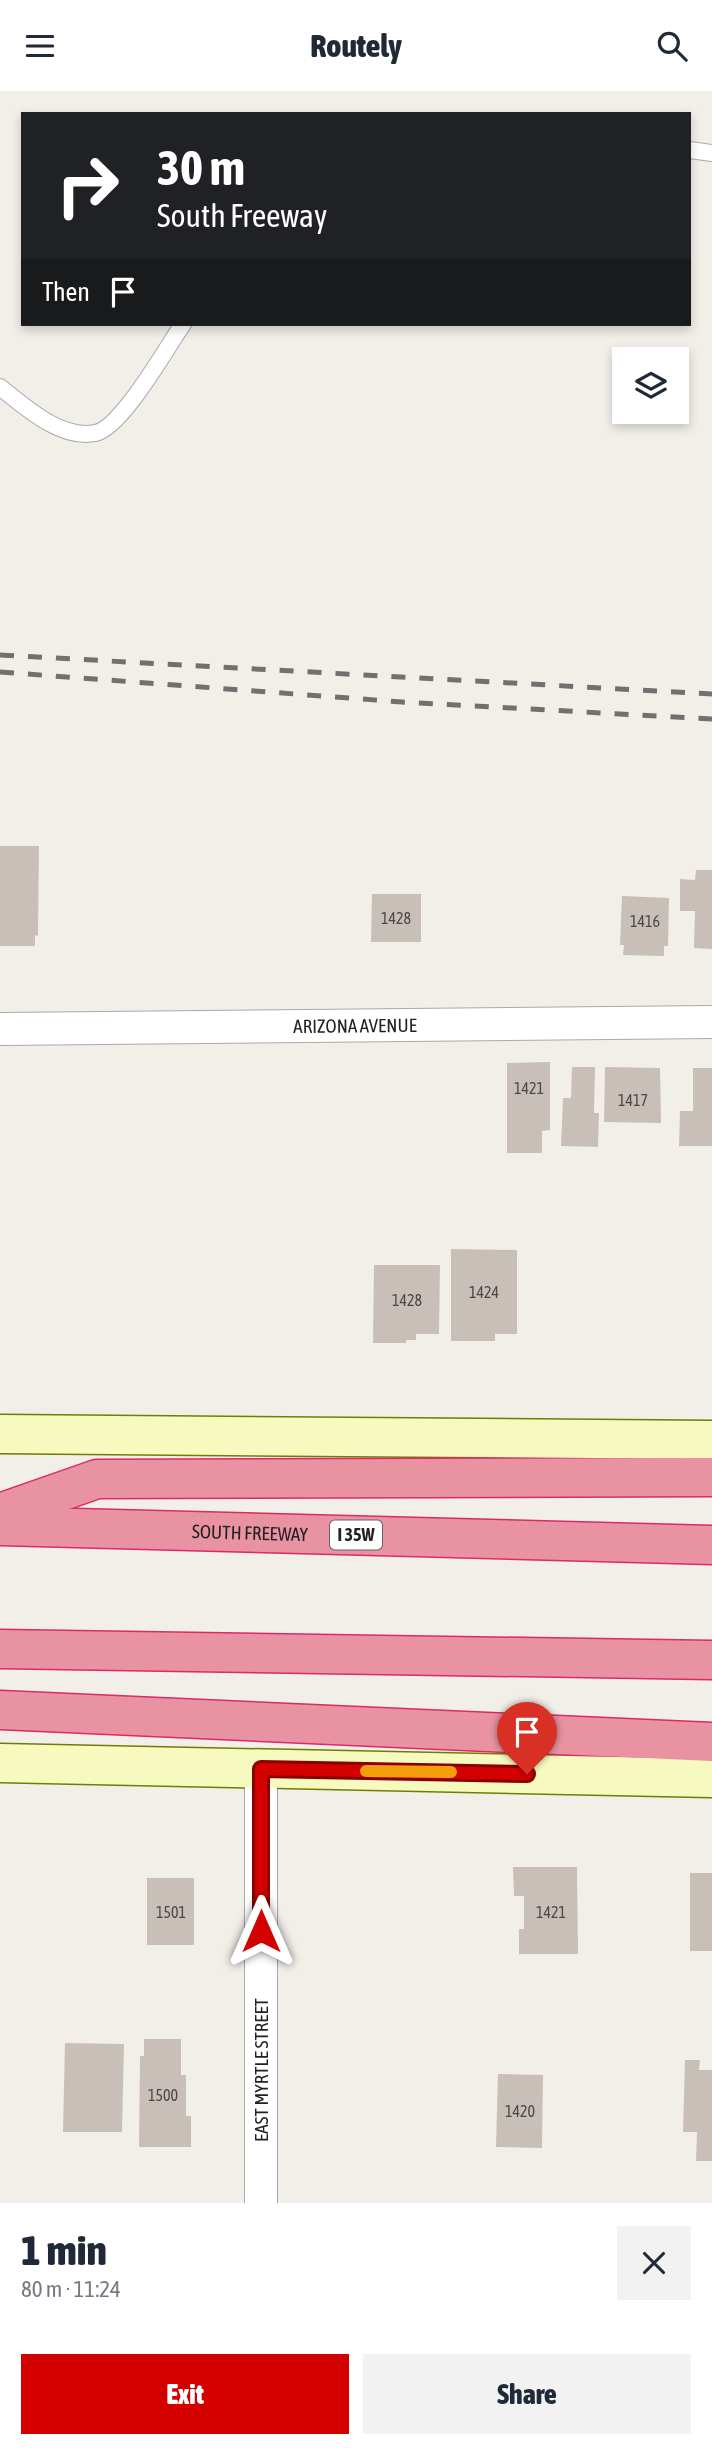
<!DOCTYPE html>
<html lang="en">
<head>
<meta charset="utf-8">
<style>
  :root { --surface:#fff; --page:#f2f2f3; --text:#1f2937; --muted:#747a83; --accent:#d40000 }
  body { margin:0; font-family:"Asap Condensed",sans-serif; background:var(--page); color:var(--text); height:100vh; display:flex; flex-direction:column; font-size:26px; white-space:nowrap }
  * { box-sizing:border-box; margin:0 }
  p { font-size:23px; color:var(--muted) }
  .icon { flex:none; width:38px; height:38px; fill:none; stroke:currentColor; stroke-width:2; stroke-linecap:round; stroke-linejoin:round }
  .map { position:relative; height:2112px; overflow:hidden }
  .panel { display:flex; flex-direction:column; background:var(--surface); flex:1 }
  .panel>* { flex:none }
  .guide { position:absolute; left:21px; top:21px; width:670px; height:214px; border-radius:0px; box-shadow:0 4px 10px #0003; background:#202124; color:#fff; overflow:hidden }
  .buttons { position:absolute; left:612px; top:256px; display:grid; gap:14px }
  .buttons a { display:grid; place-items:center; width:77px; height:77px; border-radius:0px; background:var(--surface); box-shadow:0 4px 10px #0003; font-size:35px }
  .pin { position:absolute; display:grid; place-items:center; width:60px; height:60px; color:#fff; margin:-72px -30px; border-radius:50% 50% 50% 0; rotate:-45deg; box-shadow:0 0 7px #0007 }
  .pin .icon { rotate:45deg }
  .me { position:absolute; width:77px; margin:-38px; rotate:0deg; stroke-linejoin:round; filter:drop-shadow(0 0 5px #0008) }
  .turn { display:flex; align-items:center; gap:24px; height:147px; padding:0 21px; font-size:32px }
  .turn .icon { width:91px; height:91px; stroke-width:2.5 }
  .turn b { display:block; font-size:49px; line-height:60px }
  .then { display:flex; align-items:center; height:66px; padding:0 21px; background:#0003; gap:14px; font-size:26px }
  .round { display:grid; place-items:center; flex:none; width:74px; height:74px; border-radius:0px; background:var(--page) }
  .head { display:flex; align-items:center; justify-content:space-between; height:119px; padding:0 21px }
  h1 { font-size:42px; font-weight:800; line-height:52px }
  .primary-button { display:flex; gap:14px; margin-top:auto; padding:14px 21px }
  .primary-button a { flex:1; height:80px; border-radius:0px; background:var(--accent); color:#fff; font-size:28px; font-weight:800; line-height:80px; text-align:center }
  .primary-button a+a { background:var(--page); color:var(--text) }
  header { display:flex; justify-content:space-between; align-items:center; height:91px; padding:0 21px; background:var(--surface); font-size:32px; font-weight:800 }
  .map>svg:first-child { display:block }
  .building { fill:#c7bfb8 }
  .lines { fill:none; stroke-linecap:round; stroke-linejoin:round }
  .service-casing { stroke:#a9a9a9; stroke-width:18 }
  .minor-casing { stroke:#a9a9a9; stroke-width:34 }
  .secondary-casing { stroke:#707d05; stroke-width:41 }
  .motorway-casing { stroke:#dc2a67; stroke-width:41 }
  .service { stroke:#fff; stroke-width:16 }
  .minor { stroke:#fff; stroke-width:32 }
  .secondary { stroke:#f7fabf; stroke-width:38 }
  .motorway { stroke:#e892a2; stroke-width:38 }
  .rail { stroke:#707070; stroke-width:5; stroke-dasharray:14 14; stroke-linecap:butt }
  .route-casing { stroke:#8a0000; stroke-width:18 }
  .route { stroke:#d40000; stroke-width:12 }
  .slow { stroke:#f59e0b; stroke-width:12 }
  .labels { text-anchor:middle; stroke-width:5; stroke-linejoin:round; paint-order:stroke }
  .number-label { font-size:16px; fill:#4b4948 }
  .shield { fill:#fff; stroke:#646464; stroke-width:2 }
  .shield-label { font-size:18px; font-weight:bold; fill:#222 }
  .street-label { font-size:19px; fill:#222; stroke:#fff }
</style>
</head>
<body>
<header><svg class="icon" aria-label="menu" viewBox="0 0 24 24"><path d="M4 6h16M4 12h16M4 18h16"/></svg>Routely<svg class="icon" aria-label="search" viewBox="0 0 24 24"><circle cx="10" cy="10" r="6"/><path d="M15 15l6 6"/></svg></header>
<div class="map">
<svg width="712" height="2112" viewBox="0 0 712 2112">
  <rect width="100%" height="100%" fill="#f2efe9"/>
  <path class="building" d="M0 755H39L38 845 35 844V855H0Z
    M696 779H712V858L694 857 695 820H680V788L695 789Z
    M372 803H421V851H371Z
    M622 805 669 807 668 855H664V865L623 864 624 854H620Z
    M550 971V1039L542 1040V1062H507V972Z
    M572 976H595L594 1022H599L598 1056 561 1055 563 1007H571Z
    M605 976 660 977 661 1032 604 1031Z
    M693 977H712V1055H679L680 1020H693Z
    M451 1158 517 1159V1243H495V1250H451Z
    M374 1174H440L439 1243H416V1249H406V1252H373Z
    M513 1776H577L578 1863H519V1838H524V1805H514Z
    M690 1782H712V1860H690Z
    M147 1787H194V1854H147Z
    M144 1948H181V1984H186V2025H191V2056H139L140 1965H144Z
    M65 1952 124 1953 122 2041H63Z
    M685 1969H700L699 1979H712V2070H696L697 2041H683Z
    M498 1983 543 1984 542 2057 496 2056Z"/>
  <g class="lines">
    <g class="service-casing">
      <path id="service" d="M690 59 712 62
        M0 296C25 316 61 349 95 342 121 338 167 256 183 233"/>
    </g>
    <g class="minor-casing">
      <g id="minor">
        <path id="s1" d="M0 938 712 931"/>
        <path d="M261 2112V1678"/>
      </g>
    </g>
    <g class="secondary-casing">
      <path id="secondary" d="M0 1343 712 1349
        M0 1672 712 1687"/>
    </g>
    <g class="motorway-casing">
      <g id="motorway">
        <path d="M0 1422 97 1388 712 1386"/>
        <path id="s2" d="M0 1435 712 1454"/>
        <path d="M0 1558 712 1569"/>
        <path d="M0 1619 712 1651"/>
      </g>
    </g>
    <use href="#service" class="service"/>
    <use href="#minor" class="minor"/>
    <use href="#secondary" class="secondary"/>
    <use href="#motorway" class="motorway"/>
    <path class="rail" d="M0 564 712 603
      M0 581 402 611 712 628"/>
  </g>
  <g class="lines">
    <g class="route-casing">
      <path id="route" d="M261 1840V1678L527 1683"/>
    </g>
    <use href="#route" class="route"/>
    <path class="slow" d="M366 1680 451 1681"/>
  </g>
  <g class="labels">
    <g class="number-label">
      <text x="396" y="833">1428</text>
      <text x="645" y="836">1416</text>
      <text x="529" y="1003">1421</text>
      <text x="633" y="1015">1417</text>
      <text x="484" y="1207">1424</text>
      <text x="407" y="1215">1428</text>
      <text x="171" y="1827">1501</text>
      <text x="551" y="1827">1421</text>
      <text x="163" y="2010">1500</text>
      <text x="520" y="2026">1420</text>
    </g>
    <rect class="shield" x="330" y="1429.5" width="52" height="29" rx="5"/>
    <g class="shield-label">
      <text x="356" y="1450">I 35W</text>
    </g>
    <g class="street-label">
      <text dy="7" stroke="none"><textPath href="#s1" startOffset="355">ARIZONA AVENUE</textPath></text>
      <text dy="7" stroke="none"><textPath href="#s2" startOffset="250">SOUTH FREEWAY</textPath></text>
      <text transform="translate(261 1979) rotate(-90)" y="7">EAST MYRTLE STREET</text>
    </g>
  </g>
</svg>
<div class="buttons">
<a><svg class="icon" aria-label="layers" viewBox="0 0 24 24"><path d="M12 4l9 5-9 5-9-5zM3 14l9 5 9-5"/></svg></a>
</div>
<div class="pin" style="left:527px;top:1683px;background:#d93025"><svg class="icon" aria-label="arrive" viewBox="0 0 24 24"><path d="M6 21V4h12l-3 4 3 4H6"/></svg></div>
<svg class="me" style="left:261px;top:1840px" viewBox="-20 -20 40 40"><path d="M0-17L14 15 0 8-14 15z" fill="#d40000" stroke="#fff" stroke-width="4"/></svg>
<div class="guide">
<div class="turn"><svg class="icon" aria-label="right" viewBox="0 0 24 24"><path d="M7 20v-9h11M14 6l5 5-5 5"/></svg><div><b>30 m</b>South Freeway</div></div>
<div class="then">Then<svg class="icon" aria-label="arrive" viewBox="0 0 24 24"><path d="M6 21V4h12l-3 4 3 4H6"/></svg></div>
</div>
</div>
<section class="panel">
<div class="head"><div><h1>1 min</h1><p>80 m · 11:24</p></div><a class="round"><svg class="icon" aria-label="close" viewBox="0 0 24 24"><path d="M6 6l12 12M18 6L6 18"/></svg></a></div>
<div class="primary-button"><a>Exit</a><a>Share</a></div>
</section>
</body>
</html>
